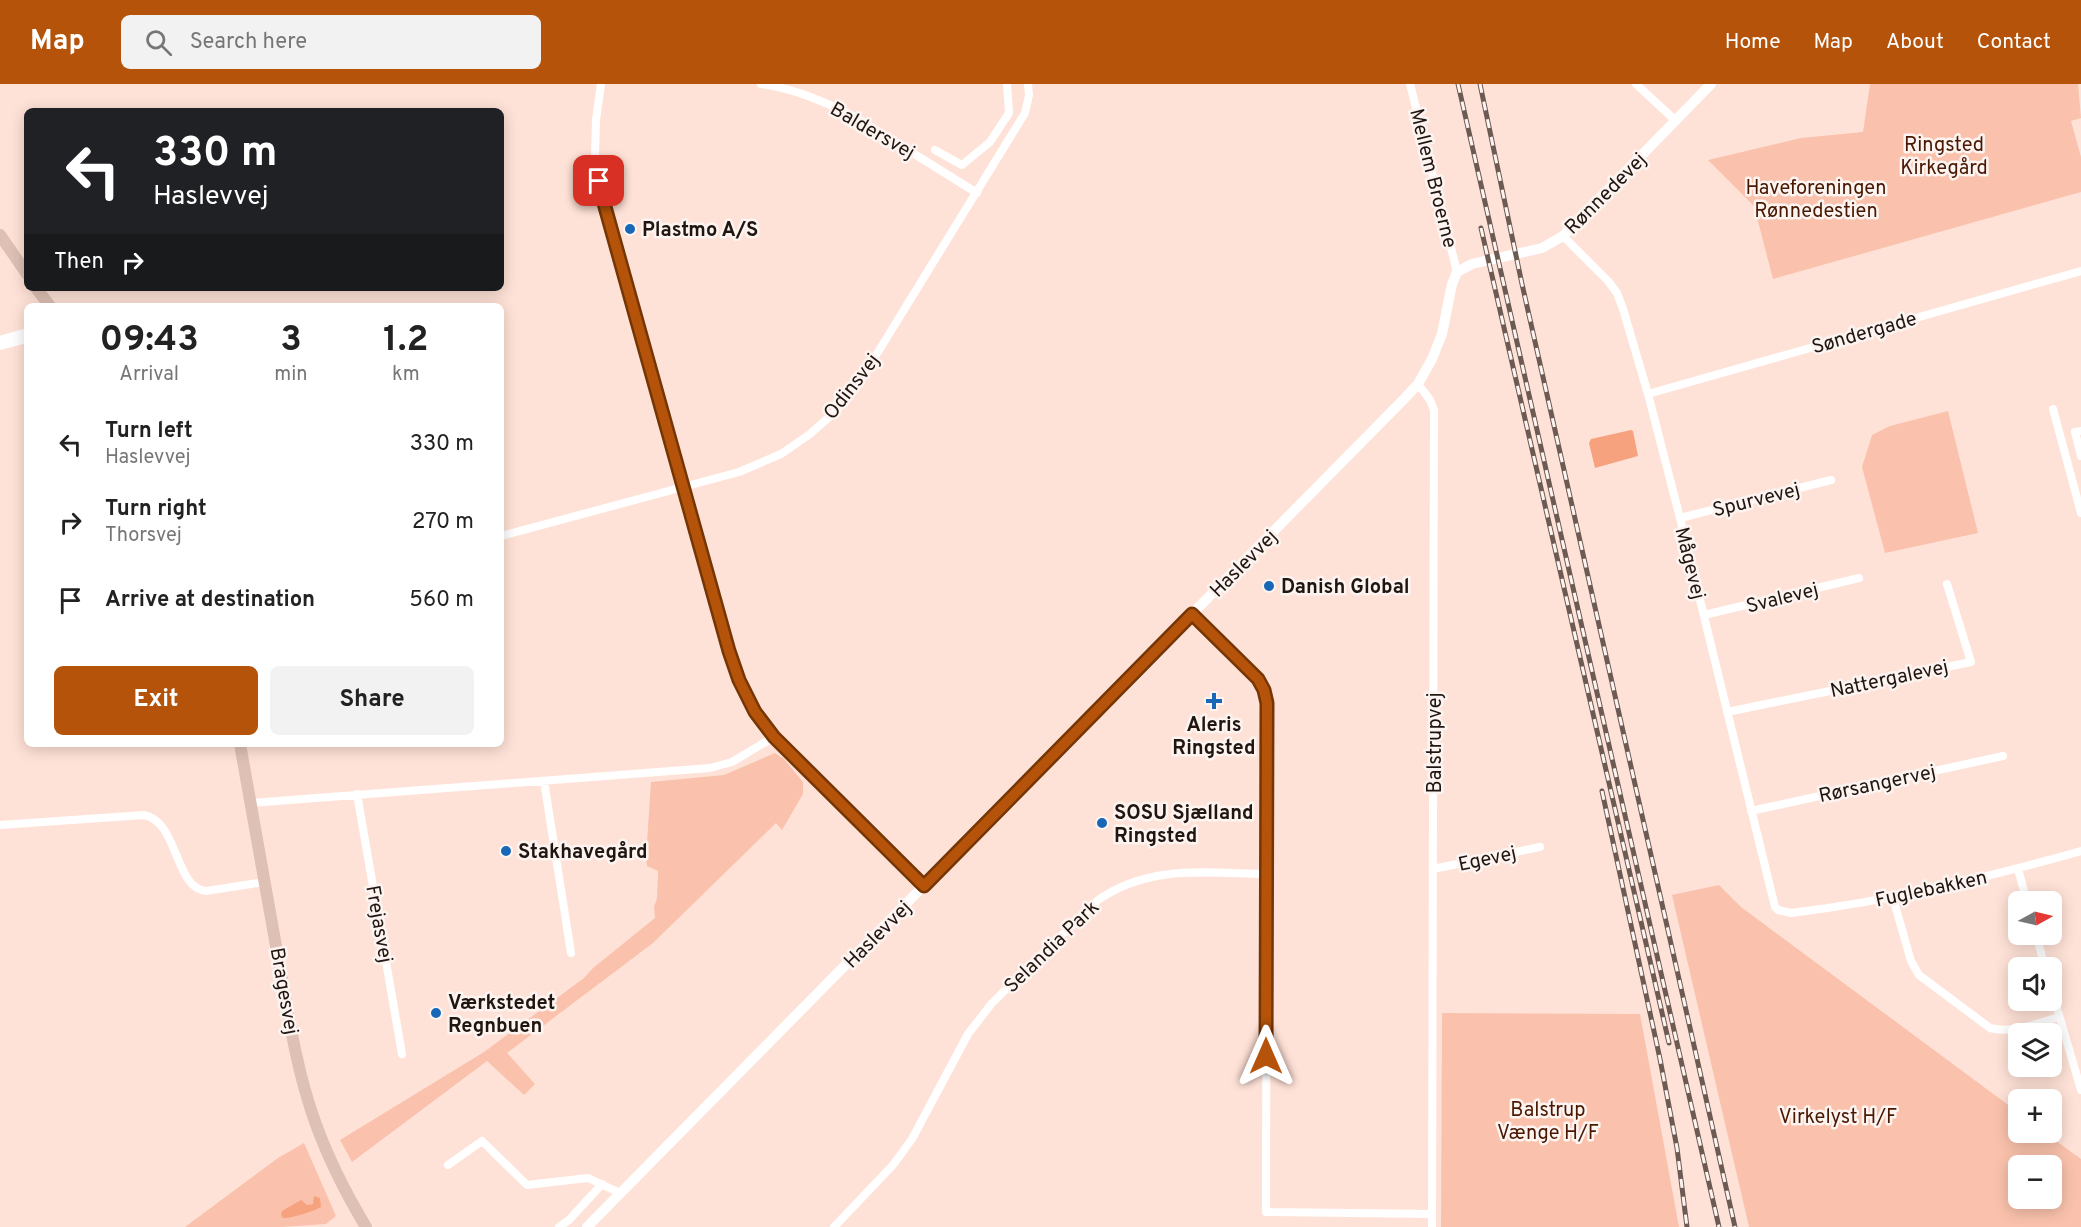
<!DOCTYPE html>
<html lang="en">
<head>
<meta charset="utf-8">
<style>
  :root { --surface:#fff; --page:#f2f2f2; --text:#222; --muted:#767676; --accent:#b45309 }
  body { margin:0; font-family:Overpass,sans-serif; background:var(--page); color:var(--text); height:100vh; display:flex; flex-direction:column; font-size:22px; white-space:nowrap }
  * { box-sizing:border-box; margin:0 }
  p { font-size:20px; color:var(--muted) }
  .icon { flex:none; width:33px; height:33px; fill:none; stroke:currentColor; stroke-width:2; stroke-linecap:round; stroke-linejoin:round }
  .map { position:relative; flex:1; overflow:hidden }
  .sheet { position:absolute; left:24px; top:219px; width:480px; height:444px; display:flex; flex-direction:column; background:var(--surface); border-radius:9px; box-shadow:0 3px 15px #0003 }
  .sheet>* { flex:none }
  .banner { position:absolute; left:24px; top:24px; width:480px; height:183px; border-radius:9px; box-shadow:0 3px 15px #0003; background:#202124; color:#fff; overflow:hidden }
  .needle { width:39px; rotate:82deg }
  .buttons { position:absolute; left:2008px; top:807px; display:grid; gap:12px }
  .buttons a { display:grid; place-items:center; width:54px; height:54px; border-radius:9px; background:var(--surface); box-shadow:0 3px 15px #0003; font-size:30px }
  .pin { position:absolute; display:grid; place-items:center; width:51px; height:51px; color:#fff; margin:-26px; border-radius:12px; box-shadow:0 3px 9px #0006 }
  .me { position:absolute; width:66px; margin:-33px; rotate:0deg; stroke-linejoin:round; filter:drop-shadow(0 0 4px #0008) }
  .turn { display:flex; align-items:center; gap:21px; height:126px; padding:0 30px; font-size:27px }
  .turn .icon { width:78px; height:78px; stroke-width:2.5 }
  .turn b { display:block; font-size:42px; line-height:51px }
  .then { display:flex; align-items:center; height:57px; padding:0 30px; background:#0003; gap:12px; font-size:22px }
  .eta { display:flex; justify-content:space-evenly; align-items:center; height:102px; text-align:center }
  .eta b { font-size:36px; font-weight:700; line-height:42px }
  .action { display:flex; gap:12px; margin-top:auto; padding:12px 30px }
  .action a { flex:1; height:69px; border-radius:9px; background:var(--accent); color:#fff; font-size:24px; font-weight:700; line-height:69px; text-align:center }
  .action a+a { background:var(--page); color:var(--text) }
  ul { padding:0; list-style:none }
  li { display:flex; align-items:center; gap:18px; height:78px; padding:0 30px }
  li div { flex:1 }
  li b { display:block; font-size:22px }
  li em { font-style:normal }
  header { display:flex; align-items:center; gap:36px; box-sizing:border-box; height:84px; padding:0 30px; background:var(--accent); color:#fff }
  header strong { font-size:28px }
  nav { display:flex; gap:33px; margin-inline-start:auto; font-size:21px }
  .search { width:420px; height:54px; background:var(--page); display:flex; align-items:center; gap:15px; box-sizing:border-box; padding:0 21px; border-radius:9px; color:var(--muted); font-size:22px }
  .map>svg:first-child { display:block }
  .green { fill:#fac2ac; fill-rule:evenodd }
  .water { fill:#f7a27f }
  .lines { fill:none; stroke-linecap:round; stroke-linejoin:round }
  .street { stroke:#fff; stroke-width:8 }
  .secondary { stroke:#fff; stroke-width:10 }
  .primary { stroke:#dec0b5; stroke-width:12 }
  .rail-casing { stroke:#6c5a53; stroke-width:5 }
  .rail { stroke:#fcf4f1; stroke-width:3; stroke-dasharray:9; stroke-linecap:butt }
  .route-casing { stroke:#753606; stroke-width:15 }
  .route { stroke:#b45309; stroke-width:10 }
  .poi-dot { fill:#1868b7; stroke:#fcf4f1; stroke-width:2 }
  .labels { text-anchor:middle; stroke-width:5; stroke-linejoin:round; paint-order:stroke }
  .street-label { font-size:20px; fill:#211510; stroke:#fcf4f1 }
  .park-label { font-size:20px; fill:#4a1700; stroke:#fcf4f1 }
  .poi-label { font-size:20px; font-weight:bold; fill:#211510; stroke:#fcf4f1; text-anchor:start }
</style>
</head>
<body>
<header>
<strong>Map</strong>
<div class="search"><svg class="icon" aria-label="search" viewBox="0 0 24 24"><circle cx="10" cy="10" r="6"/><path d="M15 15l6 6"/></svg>Search here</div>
<nav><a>Home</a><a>Map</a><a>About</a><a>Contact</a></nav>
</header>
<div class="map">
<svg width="2081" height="1143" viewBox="0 0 2081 1143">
  <rect width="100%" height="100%" fill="#ffe2d7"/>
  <path class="green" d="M1870 0H2078L2081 34 2071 37 2081 73V108L1773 195 1754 122 1708 76 1801 54 1863 48Z
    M1948 327 1978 449 1885 469 1862 383 1872 351 1890 342Z
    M775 669 784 675 803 698V710L782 746 776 739 653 859 507 969 535 1000 524 1011 487 977 352 1078 340 1056 484 968 584 894 593 884 655 834 654 823 657 814 658 787 647 782 646 774 651 698 724 691Z
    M1719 801 1741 823 2019 1029V1048L2045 1049 2081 1075V1143H1749L1672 811ZM2019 1082H2052V1114H2019Z
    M1442 929 1640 930 1679 1143H1441Z
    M304 1059 336 1132 326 1140 282 1143H185L278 1074Z"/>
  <path class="water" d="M1631 346 1633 347 1638 372 1595 384 1589 359 1591 355Z
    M314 1112 320 1114 321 1123C315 1127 289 1135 283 1134L281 1131 282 1127 301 1116 307 1121 313 1120Z"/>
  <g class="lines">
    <path class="street" d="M601 0 596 36 595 73 602 112 739 596 755 628 774 653 924 802
      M761 0C794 4 826 18 855 33L977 109
      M1410 0 1457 188
      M1636 0 1676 37
      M935 66 962 81 990 58 1009 29 1007 0
      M1563 152 1608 197 1617 209 1623 225 1648 310 1680 434 1775 823 1778 826 1791 829C1890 817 1985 794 2081 767
      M0 256 27 248
      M0 262 27 255
      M1418 300 1430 316 1434 326 1432 1143
      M1648 310 2081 187
      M2053 325 2081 429
      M2081 347 2075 348 2081 372
      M1680 434 1831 396
      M501 452 739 388 781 370 810 350 837 326 862 294 1025 29 1029 11 1028 0
      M1192 530 1258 595 1264 606 1267 619 1266 1128 1432 1130
      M1704 531 1859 494
      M1727 628 1971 578 1947 500
      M544 697 571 869
      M357 710 402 970
      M251 719 710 684 732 678 774 653
      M1751 727 2003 672
      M0 741 144 731C179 738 174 804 206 807L264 798
      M1433 785 1540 763
      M2018 785 2027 818
      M1893 814 1911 877 1919 891 1990 944C2014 950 2037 939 2059 933
      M2036 850 2045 884
      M2052 907 2081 1006
      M448 1081 482 1057 527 1101 588 1094 620 1109
      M559 1143 569 1136 602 1100
      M834 1143 893 1081 912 1055 968 950 992 919 1098 816C1150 780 1207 789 1266 790"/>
    <path class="secondary" d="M587 1143 1404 315 1418 300 1432 275 1442 250 1452 200 1457 188 1472 180 1542 164 1563 152 1711 0"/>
    <path class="primary" d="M0 151 27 190
      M36 204 50 222
      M240 660C252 727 264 795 276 862 287 919 294 977 313 1032 326 1070 345 1108 366 1143"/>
    <g class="rail-casing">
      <path id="rail" d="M1458 0 1719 1143
        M1480 0 1522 200 1735 1143
        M1481 144 1669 959
        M1602 707 1660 975 1677 1064 1687 1143"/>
    </g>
    <use href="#rail" class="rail"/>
  </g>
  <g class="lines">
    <g class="route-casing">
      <path id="route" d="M599 97 602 112 729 567 739 596 755 628 774 653 924 802 1192 530 1258 595 1264 606 1267 619 1266 972"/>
    </g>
    <use href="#route" class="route"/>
  </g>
  <g class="poi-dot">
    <circle cx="630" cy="145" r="6"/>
    <circle cx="1269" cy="502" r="6"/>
    <path d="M1211 608h6v6h6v6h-6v6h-6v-6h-6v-6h6z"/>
    <circle cx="1102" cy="739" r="6"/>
    <circle cx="506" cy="767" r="6"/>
    <circle cx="436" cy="929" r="6"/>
  </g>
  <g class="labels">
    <g class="street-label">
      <text transform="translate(873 46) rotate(30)" y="7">Baldersvej</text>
      <text transform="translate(1434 94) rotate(76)" y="7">Mellem Broerne</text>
      <text transform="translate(1605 109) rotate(-45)" y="7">Rønnedevej</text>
      <text transform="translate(1864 248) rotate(-16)" y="7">Søndergade</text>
      <text transform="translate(851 302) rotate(-52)" y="7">Odinsvej</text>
      <text transform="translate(1756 415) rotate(-14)" y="7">Spurvevej</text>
      <text transform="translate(1243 479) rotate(-45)" y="7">Haslevvej</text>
      <text transform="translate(1691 479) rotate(76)" y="7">Mågevej</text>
      <text transform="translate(1782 513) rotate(-14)" y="7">Svalevej</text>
      <text transform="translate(1889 594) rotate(-12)" y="7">Nattergalevej</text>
      <text transform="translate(1434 659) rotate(-90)" y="7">Balstrupvej</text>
      <text transform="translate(1877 699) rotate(-12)" y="7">Rørsangervej</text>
      <text transform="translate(1487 774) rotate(-12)" y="7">Egevej</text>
      <text transform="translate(1931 804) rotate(-12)" y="7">Fuglebakken</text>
      <text transform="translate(380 840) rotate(80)" y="7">Frejasvej</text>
      <text transform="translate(877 850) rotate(-45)" y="7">Haslevvej</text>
      <text transform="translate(1051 862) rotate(-44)" y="7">Selandia Park</text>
      <text transform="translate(285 907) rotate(80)" y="7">Bragesvej</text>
    </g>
    <g class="park-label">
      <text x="1944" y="67">Ringsted<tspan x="1944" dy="23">Kirkegård</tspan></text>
      <text x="1816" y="110">Haveforeningen<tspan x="1816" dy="23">Rønnedestien</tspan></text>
      <text x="1548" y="1032">Balstrup<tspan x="1548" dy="23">Vænge H/F</tspan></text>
      <text x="1838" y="1039">Virkelyst H/F</text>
    </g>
    <g class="poi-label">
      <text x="642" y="152">Plastmo A/S</text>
      <text x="1281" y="509">Danish Global</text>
      <text x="1214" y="647" text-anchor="middle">Aleris<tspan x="1214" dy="23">Ringsted</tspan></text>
      <text x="1114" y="735">SOSU Sjælland<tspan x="1114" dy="23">Ringsted</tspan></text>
      <text x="518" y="774">Stakhavegård</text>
      <text x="448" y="925">Værkstedet<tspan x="448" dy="23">Regnbuen</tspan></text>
    </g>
  </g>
</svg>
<div class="buttons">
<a><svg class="needle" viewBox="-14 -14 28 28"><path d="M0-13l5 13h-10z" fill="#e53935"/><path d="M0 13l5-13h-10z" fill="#767676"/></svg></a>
<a><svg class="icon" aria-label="sound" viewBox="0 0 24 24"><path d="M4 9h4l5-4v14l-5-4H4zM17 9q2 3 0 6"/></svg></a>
<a><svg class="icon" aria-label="layers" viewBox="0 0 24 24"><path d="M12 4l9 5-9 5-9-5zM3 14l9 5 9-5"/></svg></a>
<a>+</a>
<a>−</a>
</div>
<div class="pin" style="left:599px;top:97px;background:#d93025"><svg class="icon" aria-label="arrive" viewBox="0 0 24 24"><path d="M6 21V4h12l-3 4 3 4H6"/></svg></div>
<svg class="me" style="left:1266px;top:972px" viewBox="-20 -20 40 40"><path d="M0-17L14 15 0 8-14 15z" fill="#b45309" stroke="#fff" stroke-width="4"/></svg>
<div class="banner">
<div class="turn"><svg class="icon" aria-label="left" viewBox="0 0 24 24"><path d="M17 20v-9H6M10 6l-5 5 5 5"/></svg><div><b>330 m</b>Haslevvej</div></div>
<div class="then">Then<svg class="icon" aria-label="right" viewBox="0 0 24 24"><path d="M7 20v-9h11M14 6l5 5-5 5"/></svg></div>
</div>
<section class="sheet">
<div class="eta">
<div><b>09:43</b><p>Arrival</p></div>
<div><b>3</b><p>min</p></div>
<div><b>1.2</b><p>km</p></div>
</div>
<ul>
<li><svg class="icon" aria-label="left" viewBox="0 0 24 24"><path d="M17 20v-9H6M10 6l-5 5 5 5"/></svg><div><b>Turn left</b><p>Haslevvej</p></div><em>330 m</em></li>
<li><svg class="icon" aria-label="right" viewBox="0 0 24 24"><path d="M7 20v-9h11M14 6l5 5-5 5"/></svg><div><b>Turn right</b><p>Thorsvej</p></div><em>270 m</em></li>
<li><svg class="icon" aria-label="arrive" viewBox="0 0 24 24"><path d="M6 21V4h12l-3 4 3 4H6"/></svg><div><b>Arrive at destination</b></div><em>560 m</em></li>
</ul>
<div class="action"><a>Exit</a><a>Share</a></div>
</section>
</div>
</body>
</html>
